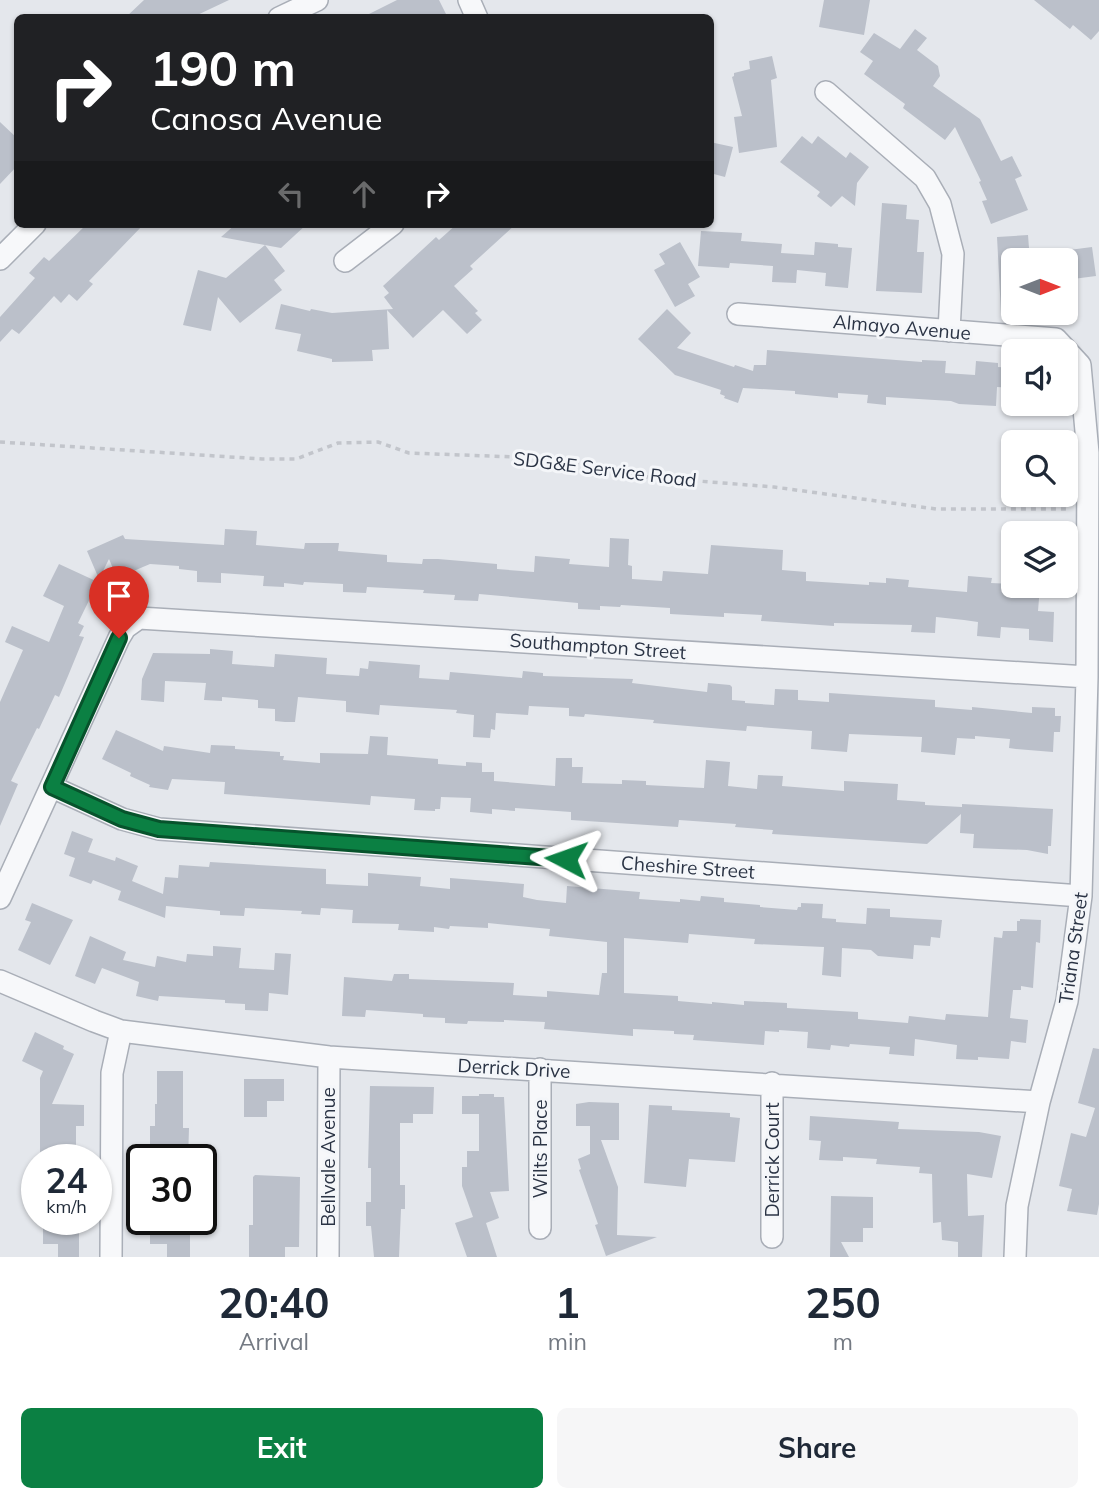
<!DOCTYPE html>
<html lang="en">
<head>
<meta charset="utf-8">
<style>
  :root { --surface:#fff; --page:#f6f6f7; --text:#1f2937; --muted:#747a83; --accent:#0b8043 }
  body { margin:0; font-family:Mulish,sans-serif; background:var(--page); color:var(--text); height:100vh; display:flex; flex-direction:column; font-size:26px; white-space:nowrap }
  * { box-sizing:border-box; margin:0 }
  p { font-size:23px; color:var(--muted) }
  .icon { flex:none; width:38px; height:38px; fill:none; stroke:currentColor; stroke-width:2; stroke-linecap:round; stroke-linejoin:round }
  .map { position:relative; height:1257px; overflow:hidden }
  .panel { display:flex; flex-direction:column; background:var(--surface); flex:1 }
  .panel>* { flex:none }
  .banner { position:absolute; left:14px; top:14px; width:700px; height:214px; border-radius:10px; box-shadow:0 2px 5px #0004; background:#202124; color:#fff; overflow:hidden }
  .needle { width:46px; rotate:90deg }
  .controls { position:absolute; left:1001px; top:248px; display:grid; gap:14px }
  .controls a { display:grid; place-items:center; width:77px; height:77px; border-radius:10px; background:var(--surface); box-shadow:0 2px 5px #0004; font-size:35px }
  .speed { position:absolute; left:21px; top:1144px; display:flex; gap:14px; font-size:35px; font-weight:700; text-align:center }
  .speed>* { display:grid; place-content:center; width:91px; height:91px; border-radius:50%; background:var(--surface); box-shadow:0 2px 5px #0004; line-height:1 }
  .speed small { font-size:18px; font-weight:400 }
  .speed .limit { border:4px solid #111; border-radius:10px; background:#fff; color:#111 }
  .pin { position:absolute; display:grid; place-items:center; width:60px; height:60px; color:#fff; margin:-72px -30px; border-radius:50% 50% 50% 0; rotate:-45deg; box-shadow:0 0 7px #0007 }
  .pin .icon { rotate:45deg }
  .me { position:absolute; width:77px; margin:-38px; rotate:274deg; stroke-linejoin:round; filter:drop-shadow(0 0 5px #0008) }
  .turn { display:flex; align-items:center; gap:24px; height:147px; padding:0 21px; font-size:32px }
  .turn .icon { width:91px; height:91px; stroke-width:2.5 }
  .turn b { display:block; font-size:49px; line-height:60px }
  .lanes { display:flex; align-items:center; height:66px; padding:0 21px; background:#0003; justify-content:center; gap:35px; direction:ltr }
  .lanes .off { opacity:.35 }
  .eta { display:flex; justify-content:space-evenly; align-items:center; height:119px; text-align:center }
  .eta b { font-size:42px; font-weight:700; line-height:49px }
  .primary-button { display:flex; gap:14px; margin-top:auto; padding:14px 21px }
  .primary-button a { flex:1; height:80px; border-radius:10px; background:var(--accent); color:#fff; font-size:28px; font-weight:700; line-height:80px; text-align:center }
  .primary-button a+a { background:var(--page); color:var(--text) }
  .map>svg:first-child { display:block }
  .building { fill:#bbc0ca }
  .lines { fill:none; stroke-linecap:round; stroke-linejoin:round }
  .minor-casing { stroke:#a9aeb7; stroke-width:24 }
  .path { stroke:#c2c5cb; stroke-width:3.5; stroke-dasharray:5 5; stroke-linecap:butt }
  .minor { stroke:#f7f8fa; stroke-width:21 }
  .route-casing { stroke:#07532c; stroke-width:18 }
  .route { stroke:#0b8043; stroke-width:12 }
  .labels { text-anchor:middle; stroke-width:6; stroke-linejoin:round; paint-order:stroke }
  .street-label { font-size:19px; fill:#2b3445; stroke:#f4f6f9 }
</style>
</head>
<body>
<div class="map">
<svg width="1099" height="1257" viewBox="0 0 1099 1257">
  <rect width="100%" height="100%" fill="#e4e7ec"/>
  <path class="building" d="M144 0H229L191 18H125Z
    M397 0H439L448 18H361Z
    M824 0H870L864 35 819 27Z
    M1034 0H1099V31L1091 40 1073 25 1070 29Z
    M915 29 927 38 917 50 938 66 940 76 933 86 980 119 1001 161 1012 156 1022 176 1015 179 1028 210 991 224 982 201 987 200 979 182 981 181 955 127 945 140 903 108 905 104 864 74 873 61 860 52 874 33 900 49Z
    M772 56 777 78 771 80 777 147 739 153 734 117 742 116 732 77 734 76V73L750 69 749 61Z
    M0 122 18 139V165L0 184Z
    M802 136 812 144 818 136 846 158 850 152 869 167 857 183 855 206 842 196 831 207 817 196 820 192 780 162Z
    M710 142 733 147 725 177 710 173Z
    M882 203 907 205 906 219 919 220 917 252H924L922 293 876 291Z
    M87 224H144L89 281 93 284 77 301 69 294 61 303 54 296 19 334 12 329 0 342V317L35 278 29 273 44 257 49 261Z
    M236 224H307L281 248 221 237Z
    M457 224H516L470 266 473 269 454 286 478 311 475 313 482 320 467 334 443 310 413 338 387 310 389 349 372 350 373 361 332 362V359L297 351 301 334 275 329 281 304 310 311 311 309 332 313 393 309 384 297 389 293 383 286 436 237 439 240Z
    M701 231 742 233 741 241 782 244 781 253 814 255 815 242 838 244V247L852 248 848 288 825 286 826 273 797 270 796 283 772 282 773 266 730 263 729 268 698 266Z
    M1028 235 1030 261H1013V312L1001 313 997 237Z
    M680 242 700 277 688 284 695 296 675 307 654 270 665 264 659 254Z
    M265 245 285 271 274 280 282 290 240 323 218 297 211 331 183 325 198 270 226 278Z
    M1092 247 1096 276 1073 279 1069 250Z
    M667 309 691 333 677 348 734 367 735 365 753 371 754 365H766L767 350 922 362V360L946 361 945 373 975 375 976 361 998 363V367L1013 368V388L997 387 996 406 959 404 951 401 886 397V405L867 403 868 395 838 393V398L795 394V391L743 388 738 403 724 398 725 396 720 394 721 390 675 375 638 339Z
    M225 529 257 531 256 545 304 549 305 543H339L338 551 387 555V562L422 564 423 559H438L497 564V569L534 572 535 556 570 559 569 564 609 567 610 538 629 539 628 565 632 566V579L662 581 663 571 708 574 711 545 783 550 782 570 806 572V581L869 585V582L886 583V578L909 580 908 587 967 592 968 576 992 578 991 583 1013 584V586H1040L1038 611 1054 612 1053 642 1029 640V629L1001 627 1000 638 977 636 978 622 964 620 936 617 935 633 911 632 912 625 834 623V626L761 621 762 615 724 613V617L670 614V608L621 605 620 607 600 606V610L578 609V603L479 594 478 601 454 600 455 595 423 593 424 590 367 587 366 593 343 592V584L304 582 303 585 284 583V587L263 586 264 576 221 573V583L197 582V571L179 569V566L150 564 117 578 109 559 99 579 87 551 123 535 125 539 224 545Z
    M59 564 98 582 78 623 84 626 79 636 84 637 68 676 59 697 55 695 39 729 37 728 11 781 18 784 0 826V702L23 650 5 642 12 626 49 642 64 606 43 596Z
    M210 649 233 651 232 664 274 667 275 654 327 658 326 674 359 676 360 668 368 669 369 661 420 665 419 678 449 680 450 672 522 678 523 671 543 673V676L633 679 632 683 707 692 708 683 730 685 732 687V700L745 701V703L774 705 775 689 798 690V700L829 702V693L935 700V707L972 710V707L1032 713V707L1055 708V716H1061L1060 732H1054L1053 752 1016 749 1009 748 1010 739 975 736V739L957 738 955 755 921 752 922 737 849 734 847 752 811 749 812 731 747 726 746 731 653 723 654 720 585 714 584 717 569 716V708L529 706 528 715 496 713 495 730 491 729 490 738 473 737 474 715 456 713 457 710 380 705 379 715 346 712V701L298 697 295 722H285L275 721V709L258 708V700L222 697V701L204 700 206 683 165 681 164 702 141 700 142 679 153 653 210 654Z
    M116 730 163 751 164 746 210 753 211 745 235 746V749L280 752V756H284L283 760 320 763V753L368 754 370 736 388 737 387 755 438 759V764L466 766V762L482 763V772H494V781L555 786 556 758H572V767H583L582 783 622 784V780L646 781V785L704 788 706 760 730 762 728 786 757 789 758 775 783 776 782 786 844 791V781L898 784 897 800 925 802V805L962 807V804L1053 809 1051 846H1048V854L1027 850 973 848 974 834 960 833 961 814 927 844 772 834 773 830 735 827 736 824 679 820 678 827 571 820V812L515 808V811L492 809V814L470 812 471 798 441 797 440 809H435V811L414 810 415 799 371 796 370 805 224 794 225 782 172 779 168 790 149 787 150 785 130 776 131 773 102 759Z
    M72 831 93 839 88 852 115 861 116 857 138 866 132 881 163 894 165 877 178 878 179 865 209 867 210 862 326 869V884L368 886V873L421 877 420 886 450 889V878L524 884 523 897 537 900 566 903 567 886 640 892 639 899 680 902V899L700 901 701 896 724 898V902L760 905V907L797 910 798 907H801V903L823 904 822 918 836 919V922L866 924 867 908 890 909V917L942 920 940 938 931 937 930 946 914 945 913 959 878 956 871 950 842 948 841 977 822 975 824 947 754 944 755 939 689 934 688 943 624 938V993L678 996V1001L712 1004V1002L744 1005V1001L787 1003V1008L858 1012V1019L908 1023 909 1016 945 1020 946 1014 988 1017 994 937 1002 938 1003 931H1017V921H1020V919L1041 920 1040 943 1036 942 1033 988 1021 986V990H1013L1010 1018 1028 1020 1026 1043 1011 1041 1009 1059 978 1057V1060L956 1059 957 1045 915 1039 914 1056 889 1054 890 1047 850 1044 849 1047 831 1045 830 1050 807 1048 808 1032 779 1030V1032L765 1031 764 1045 693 1040 694 1035 674 1034V1031L633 1029V1036L544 1029 545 1022 504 1020V1022L468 1021 467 1024 445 1023V1018L423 1017V1014L366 1010 365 1017 342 1016 344 977 392 981 394 974H409V979L514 983 513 995 547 997V991L599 995 602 973H607V942L549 936 550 929 488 923V928L450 926 449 929 434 927V932L398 930 399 924 352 923 353 910 321 908 320 915 301 914 302 911 245 908 244 916 220 915V911L166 906 165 918 118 900 121 891 93 880 91 884 69 876 75 858 64 854Z
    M32 903 73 920 50 965 18 950 31 922 25 920Z
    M90 936 126 952 123 960 155 967 157 956 186 962 187 954 213 956V946L241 948 239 968 274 970 275 953 291 954 288 995 269 993 268 1011 245 1010V1004L225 1003V1000L159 996 158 1001 136 996 139 982 102 968 95 984 75 976Z
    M35 1032 64 1046 63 1049 74 1054 52 1104 84 1105V1126H76V1160H40V1078L43 1071 22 1061Z
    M1093 1048 1099 1049V1204L1097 1215 1067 1211 1072 1189 1059 1186 1071 1133 1086 1137 1095 1108 1078 1103Z
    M157 1071H183V1128H189L188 1160H166V1150L150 1149V1126H155V1104H157Z
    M244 1079H284V1101H267V1117H244Z
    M370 1086 434 1087 433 1114H413V1123H400V1185H405V1209H401L399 1257H374L371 1226H366V1202H371V1168H368Z
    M479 1094H494V1097H504L509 1191 490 1192 499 1218 486 1223 497 1257H467L455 1223 473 1217 462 1186V1167H467V1151H479V1114H462V1096H479Z
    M589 1102 619 1103V1140H601L618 1187 617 1235 657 1237 606 1256 595 1225 598 1224 579 1170 581 1169 578 1159 590 1154V1126H576V1104Z
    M649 1105 672 1106V1110L730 1113V1117L740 1118 735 1162 689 1159 686 1187 644 1183Z
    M810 1116 899 1122 898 1129 979 1132 1001 1136 992 1178 967 1174 968 1216 984 1215 982 1257H958V1242L942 1240 941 1222 933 1223 932 1174 919 1173 920 1167 876 1164 877 1159 843 1157V1161L819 1160 821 1141 809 1140Z
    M255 1175 300 1177 299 1247H285V1257H249V1225H253V1177Z
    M831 1196 873 1197V1228H863V1242H841L849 1257H830Z
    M43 1220H79V1257H58V1244H43Z
    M150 1222H190V1257H167V1244H150Z"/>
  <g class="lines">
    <g class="minor-casing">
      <path id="minor" d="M469 0 477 18
        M279 18 317 0
        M826 92 925 178 940 204 953 254 949 331
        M0 259 35 224
        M345 261 393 224
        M738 314 1056 339 1080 365 1088 453 1087 677 1081 896 1067 1001 1039 1102 1017 1206 1015 1257
        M52 787 122 819 159 829 1081 896
        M0 898 119 638 125 628 139 618 1087 677
        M0 981 94 1021 121 1031 329 1057 1039 1102
        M540 1069V1228
        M772 1083V1237
        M111 1257 112 1073 121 1031
        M328 1257 329 1057"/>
    </g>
    <path class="path" d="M0 442 262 459H296L338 443 378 442 409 453 542 458 647 477 774 487 936 509H1068"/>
    <use href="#minor" class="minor"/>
  </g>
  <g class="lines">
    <g class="route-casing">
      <path id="route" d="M119 638 52 787 122 819 159 829 566 859"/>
    </g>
    <use href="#route" class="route"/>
  </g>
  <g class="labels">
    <g class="street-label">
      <text transform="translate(902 327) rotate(5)" y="7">Almayo Avenue</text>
      <text transform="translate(605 469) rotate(7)" y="7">SDG&amp;E Service Road</text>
      <text transform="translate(598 646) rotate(4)" y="7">Southampton Street</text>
      <text transform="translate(688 867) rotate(4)" y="7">Cheshire Street</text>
      <text transform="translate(1073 948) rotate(-82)" y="7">Triana Street</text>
      <text transform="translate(514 1068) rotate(3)" y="7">Derrick Drive</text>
      <text transform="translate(540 1149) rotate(-90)" y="7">Wilts Place</text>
      <text transform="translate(328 1157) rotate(-90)" y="7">Bellvale Avenue</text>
      <text transform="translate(772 1160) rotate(-90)" y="7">Derrick Court</text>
    </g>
  </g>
</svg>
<div class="controls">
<a><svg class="needle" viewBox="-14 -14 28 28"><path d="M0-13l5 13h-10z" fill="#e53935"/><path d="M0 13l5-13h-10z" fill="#747a83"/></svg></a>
<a><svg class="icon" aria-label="sound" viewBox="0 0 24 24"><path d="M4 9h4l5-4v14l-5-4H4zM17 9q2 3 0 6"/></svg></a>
<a><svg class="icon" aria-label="search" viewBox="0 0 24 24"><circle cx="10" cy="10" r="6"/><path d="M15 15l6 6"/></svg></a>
<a><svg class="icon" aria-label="layers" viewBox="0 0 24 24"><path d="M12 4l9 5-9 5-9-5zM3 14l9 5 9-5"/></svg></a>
</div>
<div class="speed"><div>24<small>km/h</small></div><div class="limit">30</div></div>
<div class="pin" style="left:119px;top:638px;background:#d93025"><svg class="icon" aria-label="arrive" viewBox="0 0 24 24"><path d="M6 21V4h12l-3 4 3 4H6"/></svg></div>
<svg class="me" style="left:566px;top:859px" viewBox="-20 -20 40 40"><path d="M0-17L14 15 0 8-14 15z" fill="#0b8043" stroke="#fff" stroke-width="4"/></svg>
<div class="banner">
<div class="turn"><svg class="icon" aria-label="right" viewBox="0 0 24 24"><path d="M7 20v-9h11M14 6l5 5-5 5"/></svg><div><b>190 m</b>Canosa Avenue</div></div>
<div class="lanes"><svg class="icon off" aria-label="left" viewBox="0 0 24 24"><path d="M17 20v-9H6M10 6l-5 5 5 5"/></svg><svg class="icon off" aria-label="ahead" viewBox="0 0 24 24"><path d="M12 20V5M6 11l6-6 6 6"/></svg><svg class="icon" aria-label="right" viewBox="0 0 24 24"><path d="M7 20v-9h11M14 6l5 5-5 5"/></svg></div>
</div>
</div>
<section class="panel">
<div class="eta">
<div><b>20:40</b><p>Arrival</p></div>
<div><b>1</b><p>min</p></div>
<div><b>250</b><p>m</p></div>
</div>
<div class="primary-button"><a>Exit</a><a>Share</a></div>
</section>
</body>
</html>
